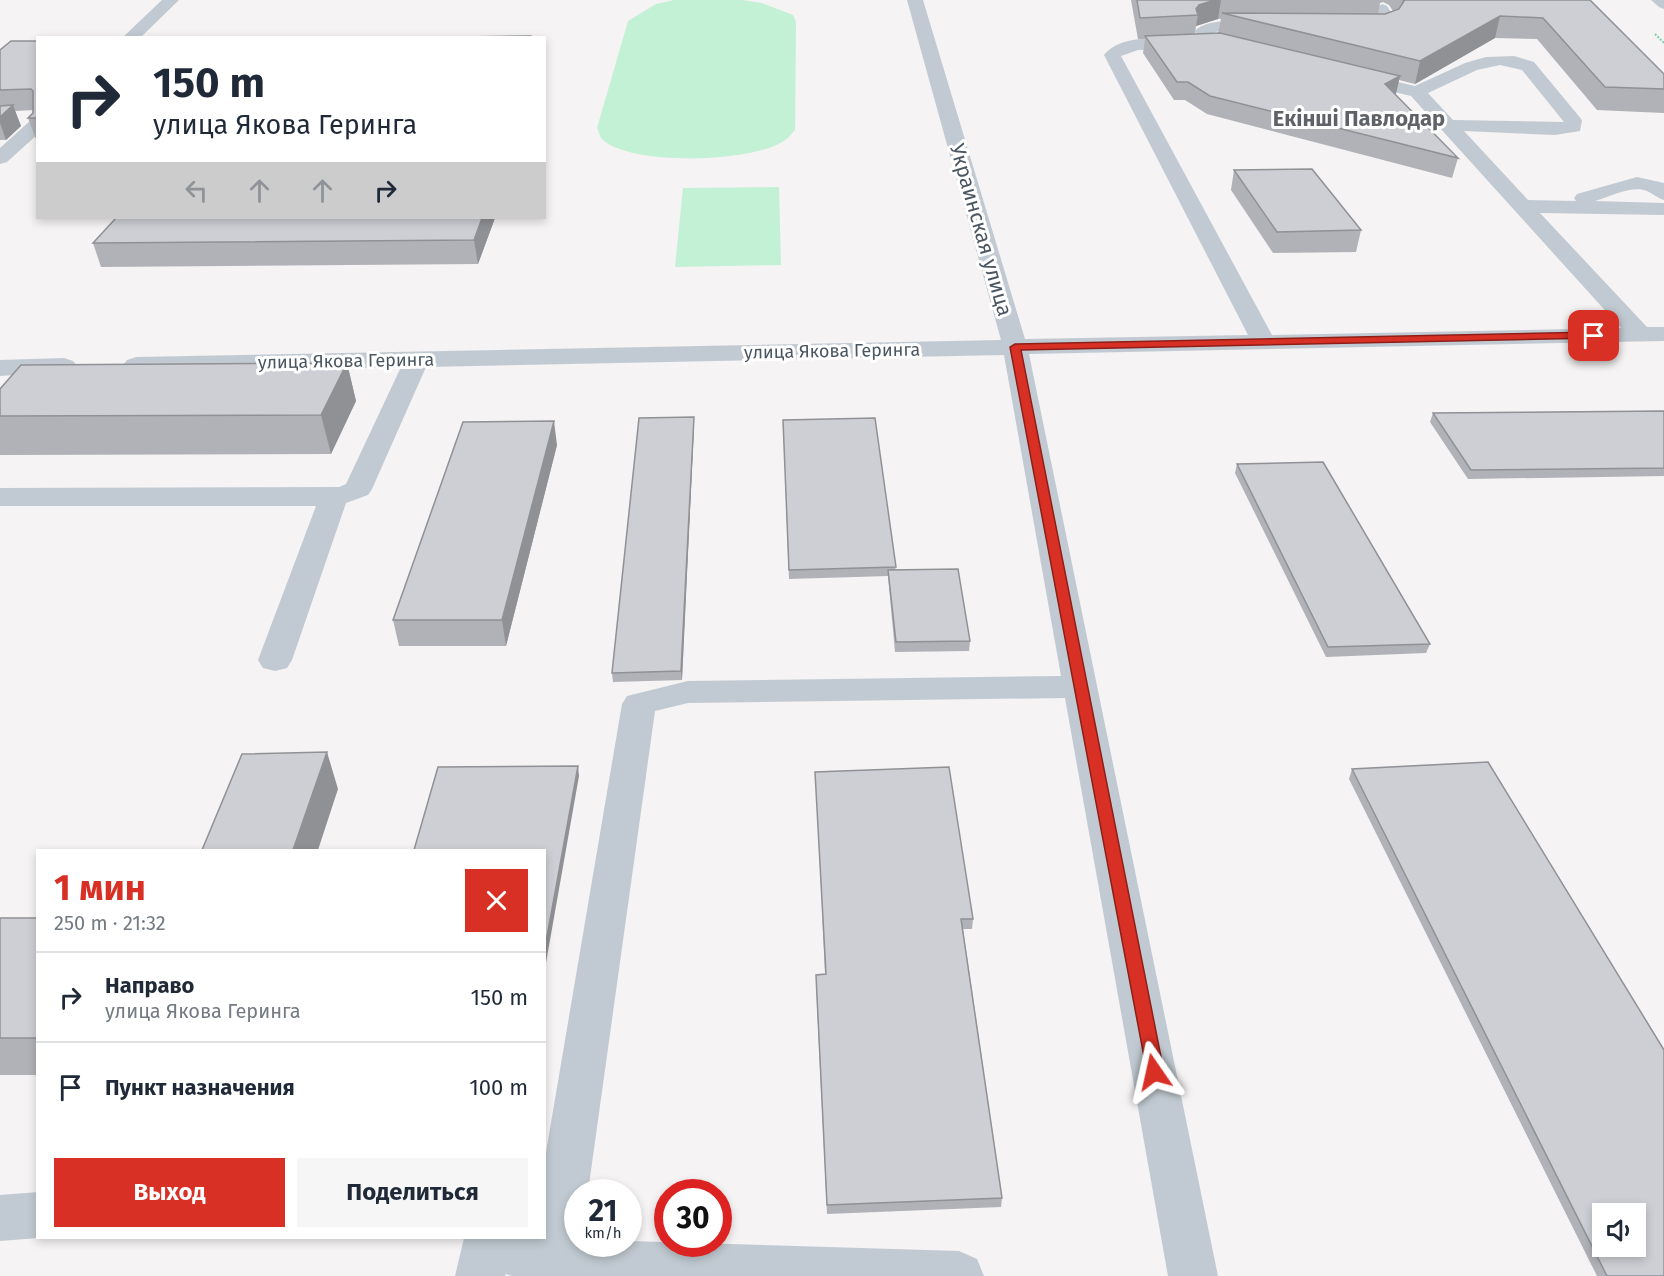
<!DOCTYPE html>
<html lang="ru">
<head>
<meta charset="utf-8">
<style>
  :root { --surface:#fff; --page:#f6f6f7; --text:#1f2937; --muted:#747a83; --line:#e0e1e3; --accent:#d93025 }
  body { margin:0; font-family:"Fira Sans",sans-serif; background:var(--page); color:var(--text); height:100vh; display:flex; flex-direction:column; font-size:22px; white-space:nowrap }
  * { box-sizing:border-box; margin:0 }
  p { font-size:20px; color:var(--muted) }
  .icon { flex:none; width:33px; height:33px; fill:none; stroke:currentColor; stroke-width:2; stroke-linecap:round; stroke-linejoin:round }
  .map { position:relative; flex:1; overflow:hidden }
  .panel { position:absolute; left:36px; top:849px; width:510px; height:390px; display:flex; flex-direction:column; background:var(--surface); border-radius:0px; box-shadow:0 3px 9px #0003 }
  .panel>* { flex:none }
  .banner { position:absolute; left:36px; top:36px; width:510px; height:183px; border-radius:0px; box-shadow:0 3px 9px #0003; background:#fff; color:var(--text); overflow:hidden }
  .tools { position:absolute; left:1592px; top:1203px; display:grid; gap:12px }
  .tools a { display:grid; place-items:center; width:54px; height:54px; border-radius:0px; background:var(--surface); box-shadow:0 3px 9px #0003; font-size:30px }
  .speed { position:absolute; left:564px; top:1179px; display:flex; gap:12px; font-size:30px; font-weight:700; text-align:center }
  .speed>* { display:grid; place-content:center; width:78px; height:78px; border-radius:50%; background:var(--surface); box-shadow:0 3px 9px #0003; line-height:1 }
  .speed small { font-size:15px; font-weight:400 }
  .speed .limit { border:9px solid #d22; background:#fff; color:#111 }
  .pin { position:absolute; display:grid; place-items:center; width:51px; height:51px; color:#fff; margin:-26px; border-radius:12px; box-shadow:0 3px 9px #0006 }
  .me { position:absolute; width:66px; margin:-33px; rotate:349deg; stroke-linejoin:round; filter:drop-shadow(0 0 4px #0008) }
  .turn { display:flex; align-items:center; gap:21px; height:126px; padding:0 18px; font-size:27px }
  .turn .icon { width:78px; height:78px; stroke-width:2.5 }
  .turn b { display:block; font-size:42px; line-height:51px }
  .lanes { display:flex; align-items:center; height:57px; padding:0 18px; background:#0003; justify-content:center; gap:30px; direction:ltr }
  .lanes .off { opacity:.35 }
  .round { display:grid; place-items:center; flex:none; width:63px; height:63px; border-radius:0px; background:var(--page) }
  .overview { display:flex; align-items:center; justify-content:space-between; height:102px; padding:0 18px }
  h1 { font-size:36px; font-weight:700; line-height:45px; color:var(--accent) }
  .primary-button { display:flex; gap:12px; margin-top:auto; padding:12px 18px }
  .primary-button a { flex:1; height:69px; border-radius:0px; background:var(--accent); color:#fff; font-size:24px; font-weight:700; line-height:69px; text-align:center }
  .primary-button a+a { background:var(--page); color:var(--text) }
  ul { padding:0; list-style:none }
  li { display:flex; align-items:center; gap:18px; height:90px; padding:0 18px; border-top:2px solid var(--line) }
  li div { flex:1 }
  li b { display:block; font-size:22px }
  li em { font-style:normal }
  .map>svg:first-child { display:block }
  .green { fill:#c3f1d5 }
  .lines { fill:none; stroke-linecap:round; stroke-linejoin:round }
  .path { stroke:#7ad0a6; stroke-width:2; stroke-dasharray:2 1.5; stroke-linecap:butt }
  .minor { fill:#c1cad2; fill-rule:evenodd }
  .wall { fill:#b0b2b7; fill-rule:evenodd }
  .shaded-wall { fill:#909195 }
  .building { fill:#cdcfd5; stroke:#909195; stroke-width:1.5; fill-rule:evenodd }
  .route { fill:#d93025; stroke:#8d1f18; stroke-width:1.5 }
  .labels { text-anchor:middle; stroke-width:6; stroke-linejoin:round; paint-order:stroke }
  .far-street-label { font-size:18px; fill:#4a5661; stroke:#fff }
  .street-label { font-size:21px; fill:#4a5661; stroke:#fff }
  .far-district-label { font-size:22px; font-weight:bold; fill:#5f6368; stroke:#fff }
</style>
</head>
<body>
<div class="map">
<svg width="1664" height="1276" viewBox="0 0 1664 1276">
  <rect width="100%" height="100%" fill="#f5f3f3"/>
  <path class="green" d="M674 0H742L762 3 793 15 796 22 795 130C792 133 789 138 785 140 755 163 632 166 603 140 600 138 599 132 597 128L628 21 656 4Z
    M779 187 781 265 675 267 683 188Z"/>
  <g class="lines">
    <path class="path" d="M1655 34 1664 43"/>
    <path class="minor" d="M162 0H179L140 38H122Z
      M907 0H923L1025 339 1248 335 1104 55C1121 33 1164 39 1188 39L1194 41 1196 44 1194 47 1138 50 1121 56 1272 335 1621 328 1411 96 1349 81 1346 77 1349 73 1355 72 1415 86 1465 63 1486 57 1514 56 1534 62 1582 120 1580 131 1555 135 1464 131 1528 200 1576 201 1574 198 1577 194 1637 177 1664 183V200C1657 198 1654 194 1647 191 1632 185 1610 197 1595 201L1664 203V215L1540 213 1647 327H1664V341L1029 354 1218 1276H1168L1065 698 688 703 655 711 588 1192H578V1244H628V1241L959 1251 977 1259 984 1276H512L506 1274 505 1276H455L464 1238H544V1164L622 704 627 696 688 681 1061 676 1004 355 426 367 372 489 368 495 346 503 292 660 287 668 275 671 263 668 258 660 316 506H0V488L339 487 346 484 401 367 136 373 127 370 123 365 127 360 136 357 1001 340ZM1500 65 1522 70 1564 122 1453 120 1428 93 1477 70Z
      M1651 0H1664V9L1659 7Z
      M1382 4 1387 6 1397 21 1393 28 1379 33 1349 31 1347 28 1349 25 1381 22 1374 9Z
      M1265 20 1273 25 1271 28 1220 31 1212 33 1223 40 1250 46 1252 50 1244 55C1228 51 1201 49 1195 31 1207 17 1247 21 1265 20Z
      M38 119V134L7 162 0 164V148L31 120Z
      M64 358 73 361 77 366 73 371 0 376V360Z
      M38 1192 39 1238 0 1241V1195Z"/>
  </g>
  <path class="wall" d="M1131 0H1590L1664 74V113L1597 110 1537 39 1495 38 1415 84 1399 80 1395 95 1458 158 1452 178 1207 114 1185 100H1174L1143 53 1145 39H1138ZM1383 2 1389 5 1393 11 1385 14H1378L1380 3ZM1218 19H1221L1218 33 1195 34 1196 26Z
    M38 41V139H36L28 118 33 113V110L15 111 21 126 6 140H0V50Z
    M1234 170 1361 230 1356 252 1273 253 1231 190Z
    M116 218H495L478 264 101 267 93 243Z
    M347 363 356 401 331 454 0 455V389Z
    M1664 411V476L1468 479 1430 422 1433 413Z
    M783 420 896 567 895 570 970 641 969 651 895 652 888 576 789 579Z
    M694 425 682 680 613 682 612 673Z
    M557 445 506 646H399L393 620Z
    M1237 464 1430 644 1426 653 1326 657 1235 473Z
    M1352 769 1664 1276H1597L1349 779Z
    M816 782 973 919 972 929H963L1002 1198 1001 1207 827 1214 816 984 825 974Z
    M0 918H38V1075H0Z"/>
  <path class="shaded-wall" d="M1215 0H1221L1218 19 1196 26 1198 15 1196 9 1199 5Z
    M1500 16 1495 38 1415 84 1420 61Z
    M1400 76 1396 94 1385 84Z
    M13 105 21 126 6 140 0 123V117Z
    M482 218H495L478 264 474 240Z
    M347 363 356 401 331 454 321 415Z
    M694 417V425L682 680 681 671Z
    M554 421 557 445 506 646 502 620Z
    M327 752 338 789 318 850H293Z
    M578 766 579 776 544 974V953Z"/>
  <path class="building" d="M1137 0H1215L1199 5 1196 9 1198 15 1140 18Z
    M1403 0H1590L1664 74V89L1605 87 1543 18 1500 16 1420 61 1222 13 1385 14 1399 9 1404 1Z
    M1220 33 1400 76 1385 84 1458 158 1210 96 1188 82H1177L1145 36Z
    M531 36V38H394Z
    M11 41H38V118H28L33 113V91L31 89 0 90V50Z
    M13 105 0 117V106Z
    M1312 169 1361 230 1277 232 1234 170Z
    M116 218H482L474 240 93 243Z
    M347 363 321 415 0 416V389L21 365Z
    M1664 411V468L1471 470 1433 413Z
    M694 417 681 671 612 673 639 418Z
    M875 418 896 567 789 570 783 420Z
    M554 421 502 620H393L463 422Z
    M1323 462 1430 644 1328 647 1237 464Z
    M958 569 970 641 896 642 888 570Z
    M327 752 293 850H202L242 754Z
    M1488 762 1664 1050V1276H1607L1352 769ZM1602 1214H1635V1246H1602Z
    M578 766 544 953V850H414L438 767Z
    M949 767 973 919H961L1002 1198 827 1205 816 975 826 974 815 772Z
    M0 918H38V1038H0Z"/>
  <path class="route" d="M1594 332 1599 336 1598 338 1021 350 1164 1072 1161 1078 1154 1080 1148 1078 1010 347 1015 344Z"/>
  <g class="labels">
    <g class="far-street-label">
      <text transform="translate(832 351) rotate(-1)" y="6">улица Якова Геринга</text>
      <text transform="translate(346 361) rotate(-1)" y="6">улица Якова Геринга</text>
    </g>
    <g class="street-label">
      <text transform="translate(981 230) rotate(74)" y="7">Украинская улица</text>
    </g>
    <g class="far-district-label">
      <text x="1359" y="126">Екінші Павлодар</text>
    </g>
  </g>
</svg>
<div class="tools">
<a><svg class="icon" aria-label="sound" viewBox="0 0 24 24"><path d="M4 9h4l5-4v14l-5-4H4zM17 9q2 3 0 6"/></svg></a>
</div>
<div class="speed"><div>21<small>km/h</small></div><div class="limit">30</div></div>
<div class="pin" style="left:1594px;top:336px;background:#d93025"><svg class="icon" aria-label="arrive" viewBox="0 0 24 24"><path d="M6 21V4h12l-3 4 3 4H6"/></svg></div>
<svg class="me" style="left:1154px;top:1072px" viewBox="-20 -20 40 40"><path d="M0-17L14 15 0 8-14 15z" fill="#d93025" stroke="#fff" stroke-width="4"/></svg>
<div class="banner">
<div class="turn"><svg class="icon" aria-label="right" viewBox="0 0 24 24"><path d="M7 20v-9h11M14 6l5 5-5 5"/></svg><div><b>150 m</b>улица Якова Геринга</div></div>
<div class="lanes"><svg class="icon off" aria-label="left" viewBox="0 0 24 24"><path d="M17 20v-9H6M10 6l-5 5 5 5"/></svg><svg class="icon off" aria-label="ahead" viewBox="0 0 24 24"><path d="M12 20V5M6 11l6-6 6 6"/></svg><svg class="icon off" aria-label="ahead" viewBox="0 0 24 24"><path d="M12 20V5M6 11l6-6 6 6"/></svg><svg class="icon" aria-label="right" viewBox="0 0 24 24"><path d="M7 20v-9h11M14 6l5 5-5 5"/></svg></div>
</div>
<section class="panel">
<div class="overview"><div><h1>1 мин</h1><p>250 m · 21:32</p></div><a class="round" style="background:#d93025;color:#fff"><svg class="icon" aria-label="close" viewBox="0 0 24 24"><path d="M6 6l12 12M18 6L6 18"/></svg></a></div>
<ul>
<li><svg class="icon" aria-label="right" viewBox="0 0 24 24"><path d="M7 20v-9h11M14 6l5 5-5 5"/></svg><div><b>Направо</b><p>улица Якова Геринга</p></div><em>150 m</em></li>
<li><svg class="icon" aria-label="arrive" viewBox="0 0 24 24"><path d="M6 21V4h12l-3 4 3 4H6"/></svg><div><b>Пункт назначения</b></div><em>100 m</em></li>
</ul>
<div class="primary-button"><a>Выход</a><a>Поделиться</a></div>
</section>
</div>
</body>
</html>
